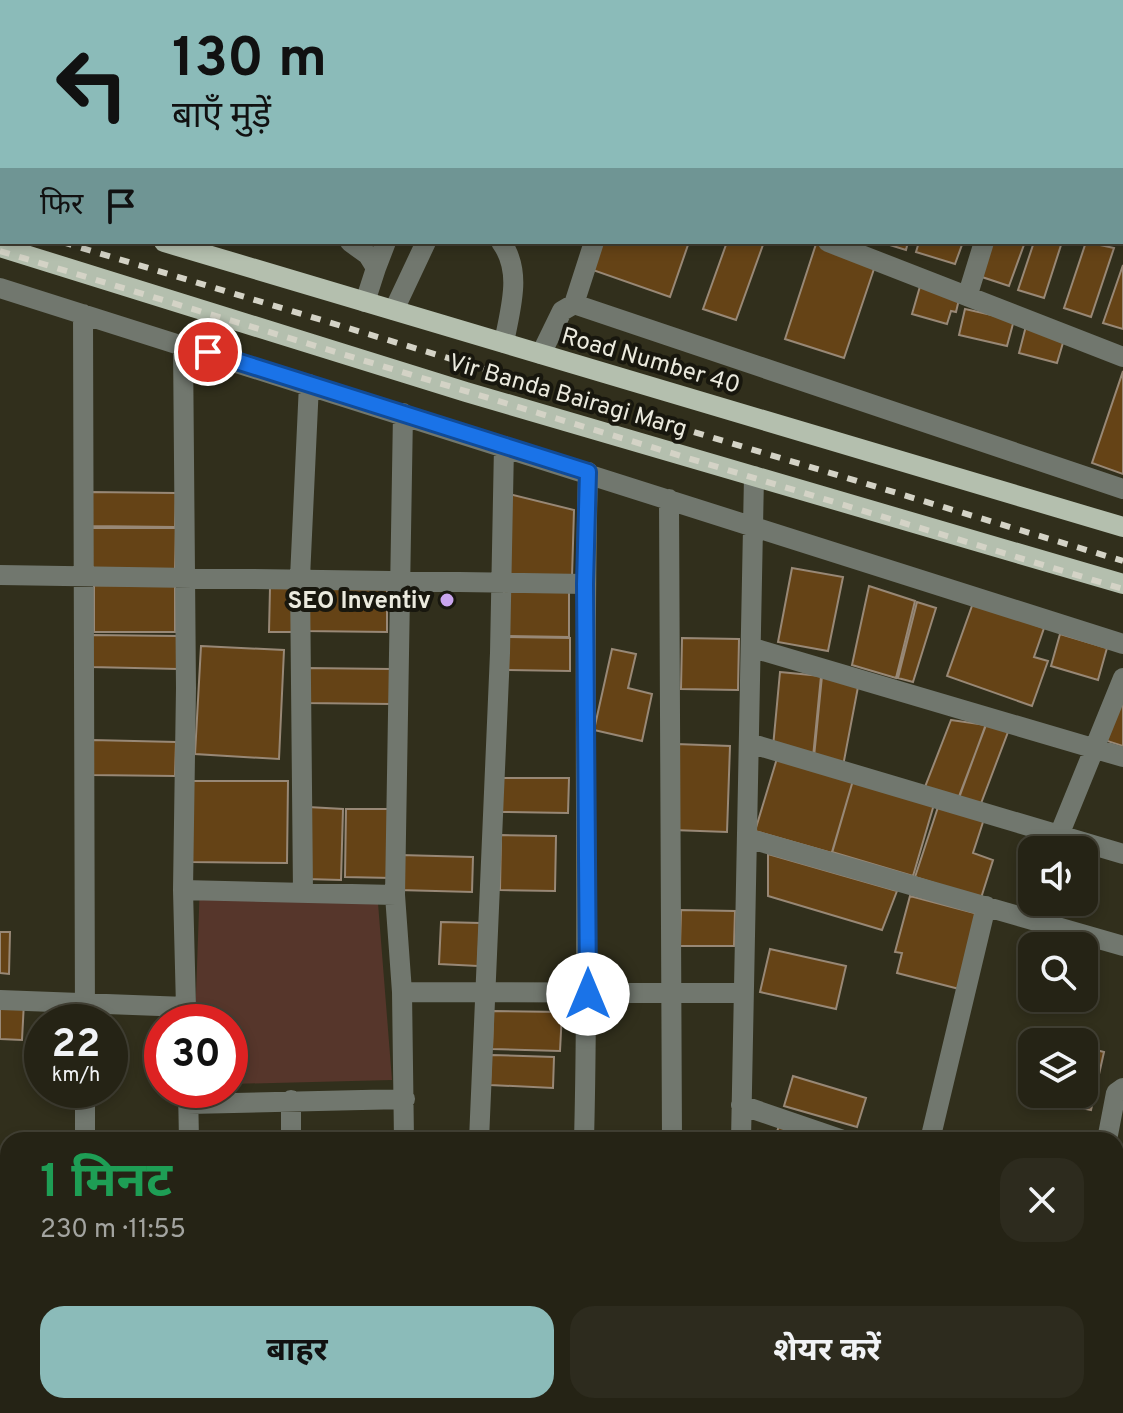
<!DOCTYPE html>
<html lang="hi">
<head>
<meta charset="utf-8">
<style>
  :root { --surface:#252315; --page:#2d2b1e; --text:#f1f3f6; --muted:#a3a4a0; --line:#424034; --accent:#8bbbb9 }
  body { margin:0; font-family:Overpass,"Noto Sans Devanagari",sans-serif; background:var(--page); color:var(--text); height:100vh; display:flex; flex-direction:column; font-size:30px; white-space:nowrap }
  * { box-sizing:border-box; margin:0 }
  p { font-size:26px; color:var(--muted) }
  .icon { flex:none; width:44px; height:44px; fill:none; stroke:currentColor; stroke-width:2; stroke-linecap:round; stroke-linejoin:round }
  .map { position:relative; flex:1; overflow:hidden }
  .drawer { position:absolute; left:0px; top:1132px; width:1124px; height:282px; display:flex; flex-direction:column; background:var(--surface); border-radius:24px 24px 0 0; box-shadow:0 4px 12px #0003,0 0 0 2px var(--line) }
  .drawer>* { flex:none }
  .guide { position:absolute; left:0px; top:0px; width:1124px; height:244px; box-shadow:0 4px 12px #0003,0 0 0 2px var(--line); background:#8bbbb9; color:#111; overflow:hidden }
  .fabs { position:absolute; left:1018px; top:836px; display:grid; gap:16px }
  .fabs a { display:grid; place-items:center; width:80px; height:80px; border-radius:16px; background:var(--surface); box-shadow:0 4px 12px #0003,0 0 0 2px var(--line); font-size:40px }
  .speed { position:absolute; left:24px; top:1004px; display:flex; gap:16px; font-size:40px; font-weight:700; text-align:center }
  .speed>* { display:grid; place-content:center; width:104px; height:104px; border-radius:50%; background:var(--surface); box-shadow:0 4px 12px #0003,0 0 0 2px var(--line); line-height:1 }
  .speed small { font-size:20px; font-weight:400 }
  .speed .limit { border:12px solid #d22; background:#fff; color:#111 }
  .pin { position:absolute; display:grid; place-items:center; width:68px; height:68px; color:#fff; margin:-34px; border:4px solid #fff; border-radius:50%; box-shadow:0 2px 8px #0007 }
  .me { position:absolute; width:88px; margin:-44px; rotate:0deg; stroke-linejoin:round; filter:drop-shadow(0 0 6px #0008) }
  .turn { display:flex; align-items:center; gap:28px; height:168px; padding:0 40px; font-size:36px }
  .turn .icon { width:104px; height:104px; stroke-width:2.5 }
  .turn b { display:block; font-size:56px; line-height:68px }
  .then { display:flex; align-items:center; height:76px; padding:0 40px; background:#0003; gap:16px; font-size:30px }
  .round { display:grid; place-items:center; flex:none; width:84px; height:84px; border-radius:24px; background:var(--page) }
  .headline { display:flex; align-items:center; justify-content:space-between; height:136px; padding:0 40px }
  h1 { font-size:48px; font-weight:700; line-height:60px; color:#1e9e55 }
  .cta { display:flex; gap:16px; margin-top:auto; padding:16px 40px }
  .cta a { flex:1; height:92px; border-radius:24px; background:var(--accent); color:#111; font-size:32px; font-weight:700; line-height:92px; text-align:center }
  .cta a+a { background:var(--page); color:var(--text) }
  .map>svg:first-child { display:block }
  .green { fill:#56362b }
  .building { fill:#654316; stroke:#988876; stroke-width:2 }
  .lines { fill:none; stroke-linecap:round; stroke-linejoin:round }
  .minor { stroke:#71776e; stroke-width:20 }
  .major { stroke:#b4bfae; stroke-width:20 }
  .rail { stroke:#d4d3c6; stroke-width:6; stroke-dasharray:10 10; stroke-linecap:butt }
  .route-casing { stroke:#114b97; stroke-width:20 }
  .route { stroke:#1a73e8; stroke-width:14 }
  .poi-dot { fill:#c9a5ee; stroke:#18170e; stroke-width:3 }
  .labels { text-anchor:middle; stroke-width:8; stroke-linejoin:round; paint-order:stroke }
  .street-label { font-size:24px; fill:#ebeade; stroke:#18170e }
  .poi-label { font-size:24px; font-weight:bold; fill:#ebeade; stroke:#18170e; text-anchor:end }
</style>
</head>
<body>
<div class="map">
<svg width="1123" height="1413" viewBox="0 0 1123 1413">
  <rect width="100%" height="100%" fill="#312f1c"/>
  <path class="green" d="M200 882 378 903 392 1080 230 1084V1022H195Z"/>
  <path class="building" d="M0 0H45L2 2V14Z
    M578 0H613V2Z
    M823 0H869L823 2Z
    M872 0H917L871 2Z
    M0 39 2 40V106H0Z
    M1123 166V242L1122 241Z
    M596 242H689L670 297 587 268Z
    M727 242H764L736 320 703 309Z
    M880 242H908L906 250Z
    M919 242H963L955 264 916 252Z
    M991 242H1025L1009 286 979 276Z
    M1034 242H1062L1044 298 1018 290Z
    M1086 242 1114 248 1091 317 1064 308Z
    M816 244 876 263 844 358 785 339Z
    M1123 265V329L1103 323Z
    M921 283 960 295 956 312 951 311 947 324 912 314Z
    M965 309 1014 320 1007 346 959 335Z
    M1026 326 1065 336 1057 363 1019 353Z
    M1123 371V474L1092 463Z
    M89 492 176 493 175 527 89 526Z
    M505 493 574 510 572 577 504 574Z
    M89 528H176L175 570 89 569Z
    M792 568 843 577 828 651 778 642Z
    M304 584 387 585V632L304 631Z
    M94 585 175 586V632H94Z
    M869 586 915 601 896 678 852 665Z
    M270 588H295L294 632H269Z
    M504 591H569V637L504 636Z
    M917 602 936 608 913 682 898 678Z
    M973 603 1044 628 1034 657 1048 661 1032 706 947 676Z
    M1060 634 1107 648 1098 680 1051 666Z
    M91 635 178 636V669L91 667Z
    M506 637 570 638V671L505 670Z
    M682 638 739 639 738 690 681 689Z
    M201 646 284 650 279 759 195 754Z
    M612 649 636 654 628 688 652 694 642 741 594 730Z
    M306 668 391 669V704L305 703Z
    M780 672 821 676 813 757 773 747Z
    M822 676 858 687 843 766 814 757Z
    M1123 687V746L1101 739Z
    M951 720 986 725 958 799 925 787Z
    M986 724 1008 732 980 806 959 798Z
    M92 740 176 742 175 776 91 775Z
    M676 744 730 746 727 832 673 830Z
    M778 755 854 777 832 853 755 831Z
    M854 777 935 801 913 876 832 852Z
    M502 778H569L568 813 502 812Z
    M191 781H288L287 863 191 862Z
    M940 801 985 816 973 853 993 860 981 898 915 877Z
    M308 807 343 809 341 880 306 879Z
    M346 809H393L392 878 345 877Z
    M501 835 556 836 555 891 500 890Z
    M768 854 897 891 882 930 768 896Z
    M400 855 473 857 472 892 399 890Z
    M910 896 982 915 963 990 897 973 902 953 895 952Z
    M681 910 735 911 734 946H680Z
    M441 922 480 923 478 966 439 964Z
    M0 932H10L9 974 0 973Z
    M770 949 846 966 836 1009 760 992Z
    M0 1001 24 1002 22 1040 0 1039Z
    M493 1011 562 1012 560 1051 492 1049Z
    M1084 1047 1104 1052 1091 1110 1048 1101 1049 1094H1084Z
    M491 1055 554 1057 553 1088 490 1085Z
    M793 1076 866 1098 857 1127 784 1106Z
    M779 1126 821 1140H774Z
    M0 1257 8 1258V1285L0 1284Z"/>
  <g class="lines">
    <path class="minor" d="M693 0 699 2
      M1021 0 1037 2
      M63 2 64 0
      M472 2V0
      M675 2 676 0
      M1062 2V0
      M1122 10H1123
      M0 28H2
      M0 130 2 131
      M1122 155 1123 156
      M350 242 368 255 376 268 365 302
      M501 242C523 272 510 309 504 343
      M828 242 1123 357
      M376 268 386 242
      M0 288 1123 644
      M968 294 984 242
      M574 304 594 242
      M394 310 426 242
      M83 314 85 1022
      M541 354 562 311 574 304 1123 489
      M403 413 395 895 402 992 404 1140
      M669 499 672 1140
      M0 575 585 584
      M753 648 1123 757
      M749 743 1123 854
      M747 838 1123 946
      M1053 850 1123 678
      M183 890 395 895
      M303 892 300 578 309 384
      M1024 917 1032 899
      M402 992 742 993
      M0 1000 186 1007 183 890 186 688 183 344
      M85 1090V1140
      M188 1090 189 1140
      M189 1104 405 1099
      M741 1105 843 1140
      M291 1140V1100
      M479 1140 500 653 504 446
      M584 1140C590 917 582 695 588 472
      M741 1140 754 476
      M930 1140 986 906
      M1107 1140 1116 1093 1123 1088
      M1116 1230 1123 1232
      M88 1406V1413
      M189 1406V1413
      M1060 1406 1066 1413
      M285 1413V1406
      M377 1413 379 1406
      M471 1413V1406
      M577 1413V1406
      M671 1413V1406
      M738 1413V1406
      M867 1413 869 1406"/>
    <path class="major" d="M0 193 2 194
      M164 242 1123 527
      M0 247 466 392 1123 584"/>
    <path class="rail" d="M0 223 2 224
      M62 242 1123 561
      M0 251 1123 589"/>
  </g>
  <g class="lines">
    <g class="route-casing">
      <path id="route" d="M208 352 588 472 585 584 588 994"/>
    </g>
    <use href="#route" class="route"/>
  </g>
  <circle class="poi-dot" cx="447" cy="600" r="8"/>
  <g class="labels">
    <g class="street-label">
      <text transform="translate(651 360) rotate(16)" y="8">Road Number 40</text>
      <text transform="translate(568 395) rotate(16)" y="8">Vir Banda Bairagi Marg</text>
    </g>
    <g class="poi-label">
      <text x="431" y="608">SEO Inventiv</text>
    </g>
  </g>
</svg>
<div class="fabs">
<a><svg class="icon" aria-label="sound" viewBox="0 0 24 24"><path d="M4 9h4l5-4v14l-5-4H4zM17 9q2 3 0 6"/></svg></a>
<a><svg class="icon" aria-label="search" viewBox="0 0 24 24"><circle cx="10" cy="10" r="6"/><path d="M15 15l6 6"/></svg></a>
<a><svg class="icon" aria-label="layers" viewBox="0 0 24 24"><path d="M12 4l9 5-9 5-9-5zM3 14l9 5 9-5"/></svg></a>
</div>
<div class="speed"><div>22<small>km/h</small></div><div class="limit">30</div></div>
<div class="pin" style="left:208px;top:352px;background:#d93025"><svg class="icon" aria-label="arrive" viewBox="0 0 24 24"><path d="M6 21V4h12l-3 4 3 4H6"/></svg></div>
<svg class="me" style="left:588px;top:994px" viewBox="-20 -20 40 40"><circle r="19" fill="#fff"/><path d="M0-13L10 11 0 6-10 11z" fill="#1a73e8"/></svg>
<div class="guide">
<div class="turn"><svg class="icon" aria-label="left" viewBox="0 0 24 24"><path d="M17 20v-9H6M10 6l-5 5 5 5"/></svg><div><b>130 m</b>बाएँ मुड़ें</div></div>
<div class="then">फिर<svg class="icon" aria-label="arrive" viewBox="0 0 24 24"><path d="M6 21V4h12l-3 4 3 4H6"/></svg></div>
</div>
<section class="drawer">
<div class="headline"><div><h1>1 मिनट</h1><p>230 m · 11:55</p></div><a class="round"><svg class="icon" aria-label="close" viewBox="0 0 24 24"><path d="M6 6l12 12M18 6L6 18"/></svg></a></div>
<div class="cta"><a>बाहर</a><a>शेयर करें</a></div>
</section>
</div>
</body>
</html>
